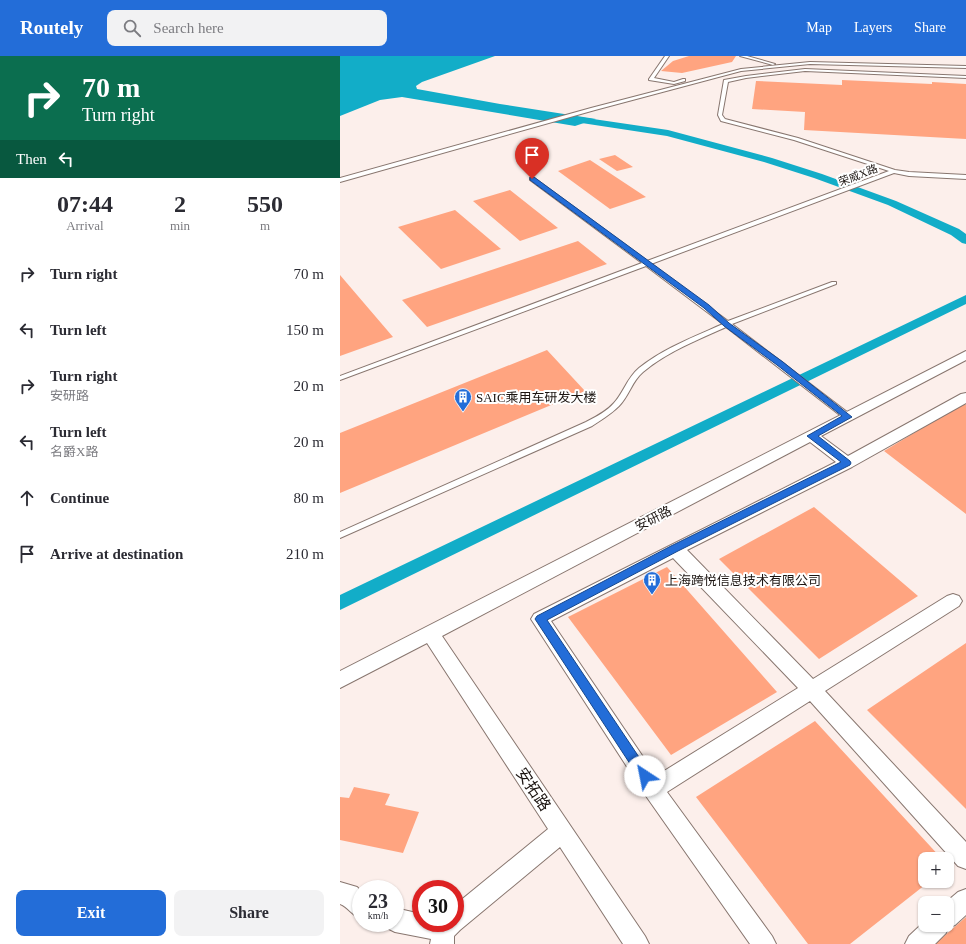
<!DOCTYPE html>
<html lang="en">
<head>
<meta charset="utf-8">
<style>
  :root { --surface:#fff; --page:#f2f2f3; --text:#2b2b33; --muted:#7c7c81; --accent:#236dd8 }
  body { margin:0; font-family:"Times New Roman","Noto Sans SC",serif; background:var(--page); color:var(--text); height:100vh; display:flex; flex-direction:column; font-size:15px; white-space:nowrap }
  * { box-sizing:border-box; margin:0 }
  p { font-size:13px; color:var(--muted) }
  .icon { flex:none; width:22px; height:22px; fill:none; stroke:currentColor; stroke-width:2; stroke-linecap:round; stroke-linejoin:round }
  .map { position:relative; flex:1; overflow:hidden }
  .sheet { display:flex; flex-direction:column; background:var(--surface); width:340px }
  .sheet>* { flex:none }
  .hud { background:#0b6e4f; color:#fff; overflow:hidden }
  .tools { position:absolute; left:578px; top:796px; display:grid; gap:8px }
  .tools a { display:grid; place-items:center; width:36px; height:36px; border-radius:8px; background:var(--surface); box-shadow:0 1px 3px #0004; font-size:20px }
  .speed { position:absolute; left:12px; top:824px; display:flex; gap:8px; font-size:20px; font-weight:700; text-align:center }
  .speed>* { display:grid; place-content:center; width:52px; height:52px; border-radius:50%; background:var(--surface); box-shadow:0 1px 3px #0004; line-height:1 }
  .speed small { font-size:10px; font-weight:400 }
  .speed .limit { border:6px solid #d22; background:#fff; color:#111 }
  .pin { position:absolute; display:grid; place-items:center; width:34px; height:34px; color:#fff; margin:-41px -17px; border-radius:50% 50% 50% 0; rotate:-45deg; box-shadow:0 0 4px #0007 }
  .pin .icon { rotate:45deg }
  .me { position:absolute; width:44px; margin:-22px; rotate:326deg; stroke-linejoin:round; filter:drop-shadow(0 0 3px #0008) }
  .turn { display:flex; align-items:center; gap:14px; height:84px; padding:0 16px; font-size:18px }
  .turn .icon { width:52px; height:52px; stroke-width:2.5 }
  .turn b { display:block; font-size:28px; line-height:34px }
  .then { display:flex; align-items:center; height:38px; padding:0 16px; background:#0003; gap:8px; font-size:15px }
  .eta { display:flex; justify-content:space-evenly; align-items:center; height:68px; text-align:center }
  .eta b { font-size:24px; font-weight:800; line-height:28px }
  .primary-button { display:flex; gap:8px; margin-top:auto; padding:8px 16px }
  .primary-button a { flex:1; height:46px; border-radius:8px; background:var(--accent); color:#fff; font-size:16px; font-weight:800; line-height:46px; text-align:center }
  .primary-button a+a { background:var(--page); color:var(--text) }
  ul { padding:0; list-style:none }
  li { display:flex; align-items:center; gap:12px; height:56px; padding:0 16px }
  li div { flex:1 }
  li b { display:block; font-size:15px }
  li em { font-style:normal }
  header { display:flex; align-items:center; gap:24px; box-sizing:border-box; height:56px; padding:0 20px; background:var(--accent); color:#fff }
  header strong { font-size:19px }
  nav { display:flex; gap:22px; margin-inline-start:auto; font-size:14px }
  .search { width:280px; height:36px; background:var(--page); display:flex; align-items:center; gap:10px; box-sizing:border-box; padding:0 14px; border-radius:8px; color:var(--muted); font-size:15px }
  main { display:flex; flex:1; min-height:0 }
  .map>svg:first-child { display:block }
  .water { fill:#12adc8 }
  .lines { fill:none; stroke-linecap:round; stroke-linejoin:round }
  .canal { fill:#12adc8; fill-rule:evenodd }
  .building { fill:#ffa480 }
  .lane-casing { stroke:#88766f; stroke-width:2 }
  .street-casing { stroke:#88766f; stroke-width:2 }
  .lane { fill:#fff; fill-rule:evenodd }
  .street { fill:#fff; fill-rule:evenodd }
  .route { fill:#236dd8; stroke:#17478c }
  .labels { text-anchor:middle; stroke-width:4; stroke-linejoin:round; paint-order:stroke }
  .far-street-label { font-size:11px; fill:#1d1613; stroke:#fff }
  .poi-label { font-size:13px; fill:#1d1613; stroke:#fff; text-anchor:start }
  .street-label { font-size:13px; fill:#1d1613; stroke:#fff }
  .near-street-label { font-size:16px; fill:#1d1613; stroke:#fff }
</style>
</head>
<body>
<header>
<strong>Routely</strong>
<div class="search"><svg class="icon" aria-label="search" viewBox="0 0 24 24"><circle cx="10" cy="10" r="6"/><path d="M15 15l6 6"/></svg>Search here</div>
<nav><a>Map</a><a>Layers</a><a>Share</a></nav>
</header>
<main>
<section class="sheet">
<div class="hud">
<div class="turn"><svg class="icon" aria-label="right" viewBox="0 0 24 24"><path d="M7 20v-9h11M14 6l5 5-5 5"/></svg><div><b>70 m</b>Turn right</div></div>
<div class="then">Then<svg class="icon" aria-label="left" viewBox="0 0 24 24"><path d="M17 20v-9H6M10 6l-5 5 5 5"/></svg></div>
</div>
<div class="eta">
<div><b>07:44</b><p>Arrival</p></div>
<div><b>2</b><p>min</p></div>
<div><b>550</b><p>m</p></div>
</div>
<ul>
<li><svg class="icon" aria-label="right" viewBox="0 0 24 24"><path d="M7 20v-9h11M14 6l5 5-5 5"/></svg><div><b>Turn right</b></div><em>70 m</em></li>
<li><svg class="icon" aria-label="left" viewBox="0 0 24 24"><path d="M17 20v-9H6M10 6l-5 5 5 5"/></svg><div><b>Turn left</b></div><em>150 m</em></li>
<li><svg class="icon" aria-label="right" viewBox="0 0 24 24"><path d="M7 20v-9h11M14 6l5 5-5 5"/></svg><div><b>Turn right</b><p>安研路</p></div><em>20 m</em></li>
<li><svg class="icon" aria-label="left" viewBox="0 0 24 24"><path d="M17 20v-9H6M10 6l-5 5 5 5"/></svg><div><b>Turn left</b><p>名爵X路</p></div><em>20 m</em></li>
<li><svg class="icon" aria-label="ahead" viewBox="0 0 24 24"><path d="M12 20V5M6 11l6-6 6 6"/></svg><div><b>Continue</b></div><em>80 m</em></li>
<li><svg class="icon" aria-label="arrive" viewBox="0 0 24 24"><path d="M6 21V4h12l-3 4 3 4H6"/></svg><div><b>Arrive at destination</b></div><em>210 m</em></li>
</ul>
<div class="primary-button"><a>Exit</a><a>Share</a></div>
</section>
<div class="map">
<svg width="626" height="888" viewBox="0 0 626 888">
  <rect width="100%" height="100%" fill="#fcefeb"/>
  <path class="water" d="M0 0H155L82 26 76 30 77 33 160 48 256 63 235 70 62 41 40 44 0 60Z"/>
  <g class="lines">
    <path class="canal" d="M226 59 328 74 432 102 482 118 556 145 619 173 626 178V188L622 187 611 179 548 149 474 122 424 106 327 80 222 64 221 62Z
      M626 239V248L0 554V539Z"/>
  </g>
  <path class="building" d="M349 0H396L392 6 342 17 321 15 333 5Z
    M502 24 592 28V26L626 28V83L464 74 465 56 412 53 416 25 502 29Z
    M275 99 293 111 277 115 259 103Z
    M250 104 306 141 270 153 218 115Z
    M170 134 218 172 180 185 133 145Z
    M115 154 161 193 101 213 58 171Z
    M238 185 267 208 87 271 62 244Z
    M0 219 53 281 0 300Z
    M207 294 245 335 0 437V377Z
    M624 347 626 349V458L544 395Z
    M474 451 578 540 479 603 379 503Z
    M327 511 437 636 331 699 228 561Z
    M626 587V753L527 654Z
    M475 665 602 803H585V825H590L510 888H468L356 741Z
    M14 731 50 738 45 749 79 756 63 797 0 784V741L9 742Z
    M626 861V888H595Z"/>
  <g class="lines">
    <g class="lane-casing">
      <path id="lane" d="M325 0H329L314 22 334 26 343 23H345V25L334 28 309 24V23Z
        M400 0H407L435 8 433 9Z
        M470 6 626 10V12L470 8 401 15 255 54 0 126V122L251 52 401 13Z
        M465 13 626 20V22L465 15 406 22 388 26 382 59 385 63 458 82 555 114 569 116 626 119V123L569 120 554 117 311 208 388 265 492 226H496V228L392 268 511 359 512 361 511 363H505L386 271C358 284 328 295 303 316 292 325 289 340 279 350 271 358 261 364 252 370L0 482V476L246 366C256 361 267 355 274 347 284 336 287 322 299 312 324 292 354 281 383 268L306 210 0 324V320L302 207 190 124V122H194L307 205 549 115 454 84 381 65 378 59 384 24 406 20Z"/>
    </g>
    <g class="street-casing">
      <path id="street" d="M626 295V304L481 380 508 400 621 338 626 337V347L512 411 347 494 473 623 607 540 613 538 619 540 622 545 619 550 485 635 626 786V813L618 810 470 645 327 736 432 880 436 888H410L306 740 191 563 194 558 496 406 470 386 102 580 305 880 309 888H283L220 791 120 874 114 880V888H90L91 883 55 876 47 872 45 867H55V852L81 858V867H115V849L208 773 87 587 0 632V615ZM333 502 458 632 316 720 211 565Z
        M0 826 17 831 21 835V863C12 859 8 851 0 848Z
        M626 833V859L615 869 608 872 606 877 595 888H565L569 880 585 865V869H607V847H605L618 836Z"/>
    </g>
    <use href="#lane" class="lane"/>
    <use href="#street" class="street"/>
  </g>
  <path class="route" d="M190 121H194L369 249 389 267 443 306 512 361 478 380 510 405 511 407 510 409 338 495 207 564 309 716 311 720 309 723 305 725 300 723 197 566 195 563 197 560 331 490 501 406 467 380 502 360 437 309 384 270 364 252 190 124Z"/>
  <defs>
    <g id="building-pin" transform="scale(0.9)"><path d="M0 17L-7.5 6A9.5 9.5 0 1 1 7.5 6Z" fill="#236dd8" stroke="#fff"/><path d="M-4-6H4V6H1V3H-1V6H-4ZM-2.5-4.3h1.7v1.8h-1.7ZM.8-4.3h1.7v1.8H.8ZM-2.5-1h1.7V.8h-1.7ZM.8-1h1.7V.8H.8Z" fill="#fff"/></g>
  </defs>
  <g fill-rule="evenodd">
    <use href="#building-pin" x="123" y="341"/>
    <use href="#building-pin" x="312" y="524"/>
  </g>
  <g class="labels">
    <g class="far-street-label">
      <text transform="translate(518 119) rotate(-21)" y="4">荣威X路</text>
    </g>
    <g class="poi-label">
      <text x="136" y="346">SAIC乘用车研发大楼</text>
      <text x="325" y="529">上海跨悦信息技术有限公司</text>
    </g>
    <g class="street-label">
      <text transform="translate(313 462) rotate(-27)" y="5">安研路</text>
    </g>
    <g class="near-street-label">
      <text transform="translate(194 733) rotate(56)" y="6">安拓路</text>
    </g>
  </g>
</svg>
<div class="tools">
<a>+</a>
<a>−</a>
</div>
<div class="speed"><div>23<small>km/h</small></div><div class="limit">30</div></div>
<div class="pin" style="left:192px;top:123px;background:#d93025"><svg class="icon" aria-label="arrive" viewBox="0 0 24 24"><path d="M6 21V4h12l-3 4 3 4H6"/></svg></div>
<svg class="me" style="left:305px;top:720px" viewBox="-20 -20 40 40"><circle r="19" fill="#fff"/><path d="M0-13L10 11 0 6-10 11z" fill="#236dd8"/></svg>
</div>
</main>
</body>
</html>
